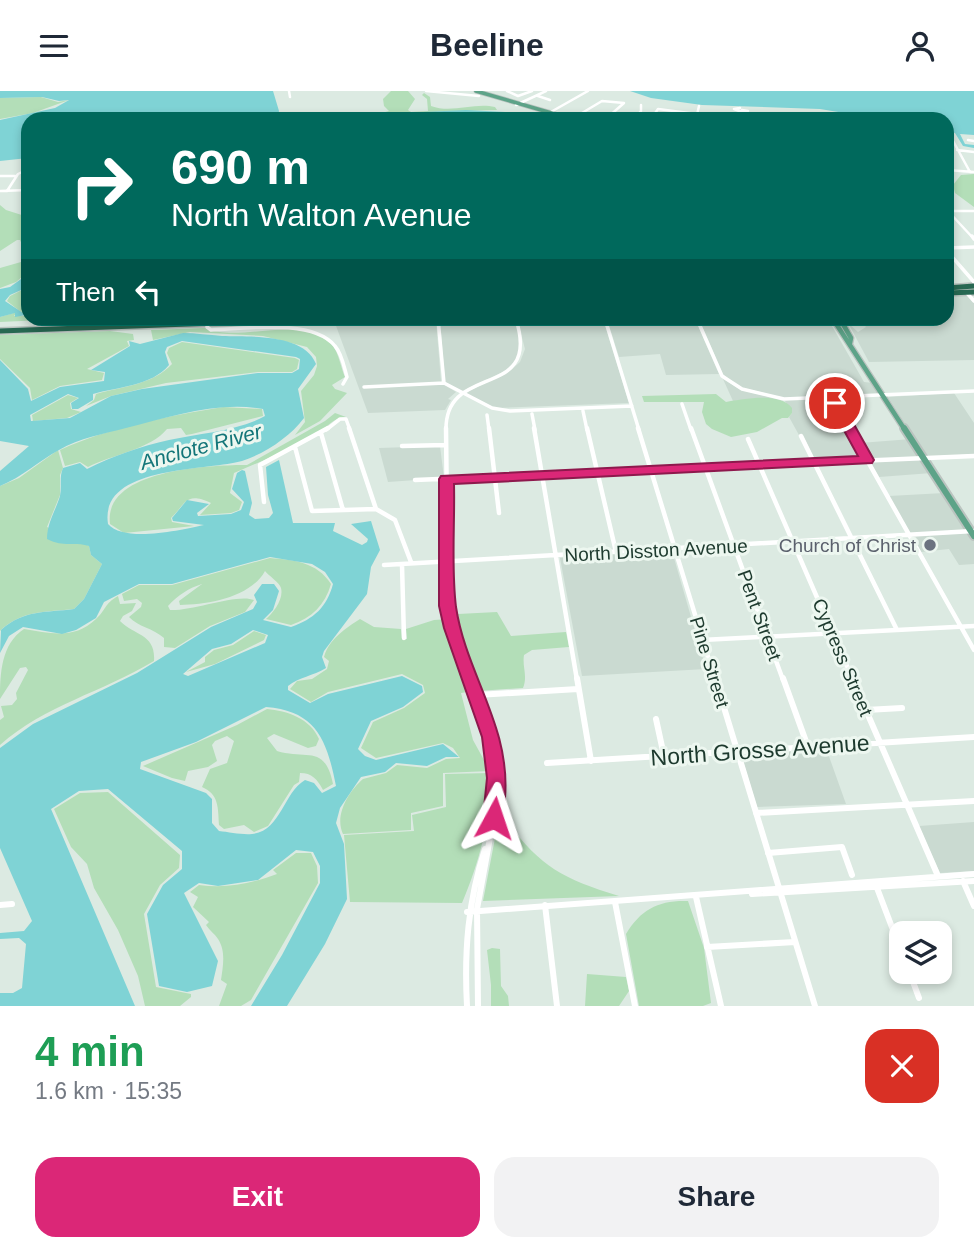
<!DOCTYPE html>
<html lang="en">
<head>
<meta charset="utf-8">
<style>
  :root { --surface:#fff; --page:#f2f2f3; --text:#1f2937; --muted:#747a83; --accent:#db2777 }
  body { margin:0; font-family:Helvetica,sans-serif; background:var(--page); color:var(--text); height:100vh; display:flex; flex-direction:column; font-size:26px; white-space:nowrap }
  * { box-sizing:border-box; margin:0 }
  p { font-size:23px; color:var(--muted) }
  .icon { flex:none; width:38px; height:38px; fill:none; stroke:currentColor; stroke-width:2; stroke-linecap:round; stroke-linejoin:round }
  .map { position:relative; height:915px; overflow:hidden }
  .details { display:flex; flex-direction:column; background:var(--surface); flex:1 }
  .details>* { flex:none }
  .top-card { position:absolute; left:21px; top:21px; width:933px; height:214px; border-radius:21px; box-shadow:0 4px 10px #0003; background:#00695c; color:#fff; overflow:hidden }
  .controls { position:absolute; left:889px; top:830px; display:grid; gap:14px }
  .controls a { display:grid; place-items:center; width:63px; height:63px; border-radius:14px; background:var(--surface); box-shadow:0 4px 10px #0003; font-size:35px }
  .pin { position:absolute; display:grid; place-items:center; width:60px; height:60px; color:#fff; margin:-30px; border:4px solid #fff; border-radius:50%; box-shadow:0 2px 7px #0007 }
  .me { position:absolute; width:77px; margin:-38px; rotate:5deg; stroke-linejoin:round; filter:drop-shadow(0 0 5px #0008) }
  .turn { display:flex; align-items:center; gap:24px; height:147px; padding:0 35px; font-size:32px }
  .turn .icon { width:91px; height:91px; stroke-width:2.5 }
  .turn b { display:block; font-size:49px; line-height:60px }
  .then { display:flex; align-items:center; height:66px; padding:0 35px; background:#0003; gap:14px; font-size:26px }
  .round { display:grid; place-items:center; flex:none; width:74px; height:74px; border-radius:21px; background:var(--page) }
  .head { display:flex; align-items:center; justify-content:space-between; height:119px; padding:0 35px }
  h1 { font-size:42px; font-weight:800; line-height:52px; color:#1e9e55 }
  .button { display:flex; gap:14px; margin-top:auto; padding:14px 35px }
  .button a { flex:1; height:80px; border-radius:21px; background:var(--accent); color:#fff; font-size:28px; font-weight:800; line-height:80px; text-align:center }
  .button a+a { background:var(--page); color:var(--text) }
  header { display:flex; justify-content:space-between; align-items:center; height:91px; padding:0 35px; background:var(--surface); font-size:32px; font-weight:800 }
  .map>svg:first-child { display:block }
  .built { fill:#cadad1 }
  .green { fill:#b3deb8 }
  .water { fill:#7fd3d5; fill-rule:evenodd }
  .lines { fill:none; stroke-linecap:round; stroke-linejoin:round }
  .major-far2-casing { stroke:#bbc4c0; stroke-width:5 }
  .major-far1-casing { stroke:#bbc4c0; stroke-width:7 }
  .major-casing { stroke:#bbc4c0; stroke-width:10 }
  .highway-casing { stroke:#bbc4c0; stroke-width:8 }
  .minor-far3 { stroke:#fff; stroke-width:2.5 }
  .minor-far2 { stroke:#fff; stroke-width:3.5 }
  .minor-far1 { stroke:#fff; stroke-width:4.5 }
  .minor { stroke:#fff; stroke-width:6 }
  .major-far2 { stroke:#5da388; stroke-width:3.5 }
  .major-far1 { stroke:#5da388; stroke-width:4.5 }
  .major { stroke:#5da388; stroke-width:6 }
  .highway { stroke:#276852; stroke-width:5 }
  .route { fill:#db2777; stroke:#8e194d; stroke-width:2 }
  .worship-dot { fill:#6b7280; stroke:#edf7f0; stroke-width:2.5 }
  .labels { text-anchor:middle; stroke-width:6; stroke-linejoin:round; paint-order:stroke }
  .worship-label { font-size:19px; fill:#5b616d; stroke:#edf7f0; text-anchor:end }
  .street-label { font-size:19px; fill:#1d3a2e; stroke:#edf7f0 }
  .water-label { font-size:21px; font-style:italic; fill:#147679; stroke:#edf7f0 }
  .near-street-label { font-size:23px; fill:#1d3a2e; stroke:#edf7f0 }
</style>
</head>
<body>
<header><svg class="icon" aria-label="menu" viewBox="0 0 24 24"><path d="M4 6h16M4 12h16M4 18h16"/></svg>Beeline<svg class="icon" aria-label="person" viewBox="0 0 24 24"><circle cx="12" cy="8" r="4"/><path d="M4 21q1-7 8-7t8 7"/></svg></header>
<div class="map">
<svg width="974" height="915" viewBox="0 0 974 915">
  <rect width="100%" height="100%" fill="#dceae2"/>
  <path class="built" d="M967 204 974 212V269L869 271 848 232 858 241 866 236 862 231H848L846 228H947V205Z
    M436 228 441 291 362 296 443 293 456 301 448 308 451 309 445 319 368 322 335 232Z
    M440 228H514L520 250 519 266 507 279 462 300 445 291Z
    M517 228H603L629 312 496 317 465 302 510 280 520 271 525 258Z
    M607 228H695L719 283 666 284 660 263 619 266Z
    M699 228H828L864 291 874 292 881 303 784 307 739 296 723 283Z
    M723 288 741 299 782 309 831 307 864 368 815 370 803 344H799L789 326 792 322 785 310 760 307 733 310Z
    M954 302 974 332V363L926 366 888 306Z
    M911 348 922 366 869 368 860 352Z
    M440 355 444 387 388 391 379 357Z
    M923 368 932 382 879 386 870 370Z
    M944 402 968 439 910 443 889 405Z
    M969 442 974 449V473L959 474 949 458 921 461 912 445Z
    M672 460 706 578 582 585 560 467Z
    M826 657 846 713 757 716 741 663Z
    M974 731V780L940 782 919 735Z"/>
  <path class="green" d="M391 0H408L415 8 408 19 411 21 428 20 427 8 422 4 424 2 430 6 431 15C452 23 474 11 495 16L497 19 443 20 384 28 382 22 389 20 384 15 383 8Z
    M41 6 58 11 69 9 33 22 0 28V7Z
    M974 83V116L955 102 953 94 961 84Z
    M0 114 6 119 28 126V158H24L20 149H17L0 160Z
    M28 169V181L16 191 0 197V177Z
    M28 196V228L43 229 0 231V226L17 221 14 225H26L7 210 10 205Z
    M205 237C240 253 305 221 333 255 339 263 341 277 345 286L332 294 335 298 347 302 320 330 295 344 305 331 301 300 314 284 317 275 316 266 307 256 263 245 190 241 153 249 151 239Z
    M110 240 133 243 134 249 127 250 129 255 87 278 104 282 102 289 60 295 32 309 30 297 0 268V244Z
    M182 251 295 267 299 269 297 278 292 281H258L166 292 111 305 86 315 94 309 96 303C124 295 152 294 172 273L167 262 169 257Z
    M716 303 726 311C744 308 780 301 792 317V322L788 327H782L757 341 731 346 712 338 706 333 702 321 704 311H644L642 305Z
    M68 304 78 307 70 312 71 318 81 321 67 327 33 330 32 324Z
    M223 316 262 318 263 325 192 343 186 344 181 337 167 338C151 358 111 364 88 376L80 371 65 375 60 359C110 336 169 325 223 316Z
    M335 322 346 326C336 326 330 333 322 339 295 357 264 369 234 382L230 402 242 411 239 419 231 422 200 424 211 412C185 400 186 413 171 427L172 431 194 435 124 442 110 433C103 378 211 374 247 374L325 330Z
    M58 359 63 377 60 384V404L47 436 89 455 91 464 102 473 84 508 74 518C47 521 21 519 0 540V395L19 387Z
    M270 467C294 469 317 471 331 493 325 514 312 527 291 534L266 528C273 522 284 508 281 497 280 492 268 484 265 480 251 506 208 514 180 514L179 510 202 493C189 497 178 504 168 515L170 519C193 520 238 502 254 509L245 521 210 535 175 557 164 556V547C153 537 138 536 129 526L141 516 142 512 137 508 124 510 122 503 139 494H172Z
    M118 505 120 513 136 512 132 520 123 525 120 530C135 545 156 543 154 570 103 601 45 614 0 654V629L4 626 1 615 12 614 17 608 16 602 28 579 26 576 20 577 0 608C0 583 1 553 24 538 50 542 74 549 96 528 106 519 104 513 118 505Z
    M497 521 511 545 566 541 569 556 532 559 524 564C522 576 528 585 523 597L478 600 453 528 458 527V523Z
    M360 528 374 536 401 538 402 548H407L406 538 434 529 448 528 473 600 461 602 473 649 490 680 443 682V715L411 722V739L343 743C334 724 349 700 363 688L386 682 397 674 427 677 446 668 460 667 453 657 443 652 376 667 361 657 373 631 404 617 425 602 423 594 402 583 328 601 311 611 290 598 297 590 312 588 327 578 329 570 324 566C329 548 346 537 360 528Z
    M254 540 266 544 264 549 215 573 186 581 205 571V566L214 559 233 554Z
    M267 618C287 620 310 627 319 648L316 655 308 657 274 643 267 647 277 660C307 669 325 653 333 693L323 699C317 688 312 682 300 682L299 691 294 694 268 735 254 741 244 734 224 738 219 734C218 717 219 703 202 696L210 678 227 672 234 650 227 645 215 650 212 654 217 670 208 676 188 680 185 690 172 687 143 675 237 634Z
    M491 682C492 725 479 772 462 812L350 811 344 744 414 740 412 724 446 716 445 683Z
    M108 701 180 764 179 777 160 794 144 823 156 896 191 903V906L180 915H145L138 885 118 839 94 797 87 773 71 756 54 718 80 702Z
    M500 721C538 774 558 786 619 805L483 810Z
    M296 762H311L317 775 318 792 251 909 241 915H219L227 893 221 889C223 875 226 860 218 848 215 843 210 840 206 834L209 831 193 816 198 806 190 801 199 794C227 798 253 792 277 783L273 779Z
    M688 810 704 857 711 912 703 915H639L626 843C641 818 659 809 688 810Z
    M492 857 500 858 501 895 508 905 509 915H491V894L487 859Z
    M587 883 626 886 629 900 619 915H585Z"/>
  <path class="water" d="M0 0H273L279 20 277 28H28V67L0 70V29L55 17 69 9 59 10 42 6 0 7Z
    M630 0H974V44L960 43 965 53 974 54V57L963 55 955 42 947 40V28H881L820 18 702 14 651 7Z
    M466 19 527 22 549 28H386L423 21Z
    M28 183V196L10 204 5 210 26 224 15 226V222L0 226V198L10 196Z
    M183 242C196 242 209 244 222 245 249 246 304 242 316 273L298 298 304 327C290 346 264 363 242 370 207 380 99 374 108 433 124 452 181 439 204 434L173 430 172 427 187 409 209 413 197 422 198 425 231 423 241 419 244 411 232 398 237 382 242 379 245 380 252 412 249 424 255 428 269 427 273 422 268 404 266 376 279 369 293 432H335L333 440 362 454 367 451 368 448 351 433 371 430 380 459 371 476 367 503 324 560 322 566 326 577C313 585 299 586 288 595V599L310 612 328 603 402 585 422 595 423 601 403 616 371 630 358 658 365 665 376 669 443 653 459 666H446L427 675 396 672 385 681 361 686 340 717 336 732 344 753 347 808 325 853 287 915H251L282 864 320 792V775L313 761 296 759 258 789 218 795 199 792 184 802 218 870 212 895 187 901 159 895 147 823 163 794 182 778V760L108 698 79 700 51 718 135 915H0V902H13L22 897 26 853 19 847 0 848V842L24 840 32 830 0 757V657L33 633 137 582 211 536 253 518 257 511 254 504 262 493H274L279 500 273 519 263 529 291 536C314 528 327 516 333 493L325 481 312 473 270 466 172 493H139L104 511 96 527 76 539 62 543 23 536 9 545 0 562 1 539C25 518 45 522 74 518L84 508 102 473 91 464 89 455C72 450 65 457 47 448 47 432 55 421 60 405 62 395 59 386 63 377L80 372 87 378C113 365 141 355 169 349 200 342 238 340 265 325L263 318C217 310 171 326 126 337 103 343 80 347 59 359 39 370 22 386 0 395V380L29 355 0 350V269L28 298 31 310 60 296 104 290 105 281 91 279 130 255 129 250 140 253ZM182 250 296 266 300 268 299 278 292 282H258L142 298 111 305 70 327 31 330 30 324 68 303 79 307 71 312 72 318H78L93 309V303C117 296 152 295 169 274L165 261 167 256ZM253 539 268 544 265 552 188 585 183 583 212 558 231 553ZM266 616C317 620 327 650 336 695L322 702 314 692 305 689C283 702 281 740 252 743 242 744 229 741 219 740L212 732V708L206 702 140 678 141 671 196 651Z"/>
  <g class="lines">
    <g class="major-far2-casing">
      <path id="major-far2" d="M476 0 572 28"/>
    </g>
    <g class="major-far1-casing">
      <path id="major-far1" d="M833 228 905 339
        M840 228 851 247 850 252"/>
    </g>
    <g class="major-casing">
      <path id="major" d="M904 337 974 445"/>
    </g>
    <g class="highway-casing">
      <path id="highway" d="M947 197 974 195
        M947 202 974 201
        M0 240 322 228"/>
    </g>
    <path class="minor-far3" d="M289 0 290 6
      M426 0 479 5
      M507 0 518 5 532 0
      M538 5 550 9
      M602 10 624 12 607 27 582 22Z
      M516 14 546 0
      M740 17 734 18 742 21
      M742 19 748 20 744 22Z
      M549 22 588 0
      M744 22 748 28
      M716 23V28
      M587 28 591 25
      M634 28 641 20V14
      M651 28 658 18 697 23
      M680 28 685 27
      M696 28 699 15
      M749 28H761
      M782 28 784 24 834 28
      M952 48 970 81
      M968 49 974 50
      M957 59 974 61
      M947 79 974 81
      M0 85H15
      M0 100 28 99
      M7 100 18 83 28 78
      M947 119 973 147
      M947 120H974"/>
    <path class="minor-far2" d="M972 145 974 148
      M947 157 974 156
      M947 160 974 191
      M966 201 974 210
      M438 228 444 292 492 317 510 320 632 315
      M605 228 639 339
      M697 228 722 285 742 298 784 308 974 300
      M208 232 207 236 211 239C244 238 312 227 335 255 342 263 344 276 347 286L343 293
      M364 296 444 292
      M832 306 850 339
      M682 313 691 339
      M583 320 587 339
      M532 323 535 339
      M487 324 489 339
      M326 339 340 328H346L350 339
      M446 339C445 270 542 311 516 228"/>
    <path class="minor-far1" d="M349 337 376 418 395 429 411 471
      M446 337 448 515 472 589
      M489 337 499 422
      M534 337 577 589
      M587 337 616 461
      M638 337 715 589
      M691 337 783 589
      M849 337 974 559
      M321 342 343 419
      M801 345 897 539
      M748 348 853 589
      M402 355 446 354
      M295 356 312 420 376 418
      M415 389 974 365
      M264 411 260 374 328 337
      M384 474 973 440
      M402 474 404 547
      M702 549 974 535"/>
    <path class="minor" d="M471 587 489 636 497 677 494 725 477 818 478 915
      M577 587 591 670
      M715 587 815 915
      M783 587 808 656
      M852 587 938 785
      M477 604 578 598
      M866 619 902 617
      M656 628 664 665
      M547 672 974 646
      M756 722 974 710
      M768 762 842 756 852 784
      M963 790 974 815
      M877 797 901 860
      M752 803 974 790
      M696 806 721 915
      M615 811 635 915
      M0 814 12 813
      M545 814 557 915
      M467 821 974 783
      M707 856 795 851
      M909 880 919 907
      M467 915C464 860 468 810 485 758"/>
    <use href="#major-far2" class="major-far2"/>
    <use href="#major-far1" class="major-far1"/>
    <use href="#major" class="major"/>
    <use href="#highway" class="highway"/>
  </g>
  <path class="route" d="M835 308 842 312 874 369 872 372 454 393C455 433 451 476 456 516 466 583 511 635 505 707 505 716 505 725 501 733L494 736 486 733 483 727 487 687 482 646 444 537 439 515V388L441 385 858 365 829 312Z"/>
  <circle class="worship-dot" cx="930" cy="454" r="7"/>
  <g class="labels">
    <g class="worship-label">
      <text x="916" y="461">Church of Christ</text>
    </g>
    <g class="street-label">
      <text transform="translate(656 459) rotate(-3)" y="7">North Disston Avenue</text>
      <text transform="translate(760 524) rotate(70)" y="7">Pent Street</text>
      <text transform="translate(843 566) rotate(67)" y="7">Cypress Street</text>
      <text transform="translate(710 571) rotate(73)" y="7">Pine Street</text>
    </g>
    <g class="water-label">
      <text transform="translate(201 356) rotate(-15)" y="7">Anclote River</text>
    </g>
    <g class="near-street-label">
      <text transform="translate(760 659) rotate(-4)" y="8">North Grosse Avenue</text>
    </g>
  </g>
</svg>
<div class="controls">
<a><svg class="icon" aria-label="layers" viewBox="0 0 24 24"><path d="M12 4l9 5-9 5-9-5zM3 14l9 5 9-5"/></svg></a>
</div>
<div class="pin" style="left:835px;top:312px;background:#d93025"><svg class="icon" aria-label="arrive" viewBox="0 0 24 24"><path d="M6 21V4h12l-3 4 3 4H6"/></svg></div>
<svg class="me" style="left:494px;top:727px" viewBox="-20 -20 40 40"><path d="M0-17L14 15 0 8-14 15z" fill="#db2777" stroke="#fff" stroke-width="4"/></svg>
<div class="top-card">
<div class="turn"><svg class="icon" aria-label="right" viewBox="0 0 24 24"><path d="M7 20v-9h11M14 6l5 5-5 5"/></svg><div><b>690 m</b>North Walton Avenue</div></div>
<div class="then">Then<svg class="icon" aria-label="left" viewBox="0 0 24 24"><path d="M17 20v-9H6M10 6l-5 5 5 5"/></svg></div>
</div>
</div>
<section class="details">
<div class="head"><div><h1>4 min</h1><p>1.6 km · 15:35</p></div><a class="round" style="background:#d93025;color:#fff"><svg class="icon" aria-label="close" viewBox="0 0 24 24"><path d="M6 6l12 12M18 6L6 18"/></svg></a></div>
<div class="button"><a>Exit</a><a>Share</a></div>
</section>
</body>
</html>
